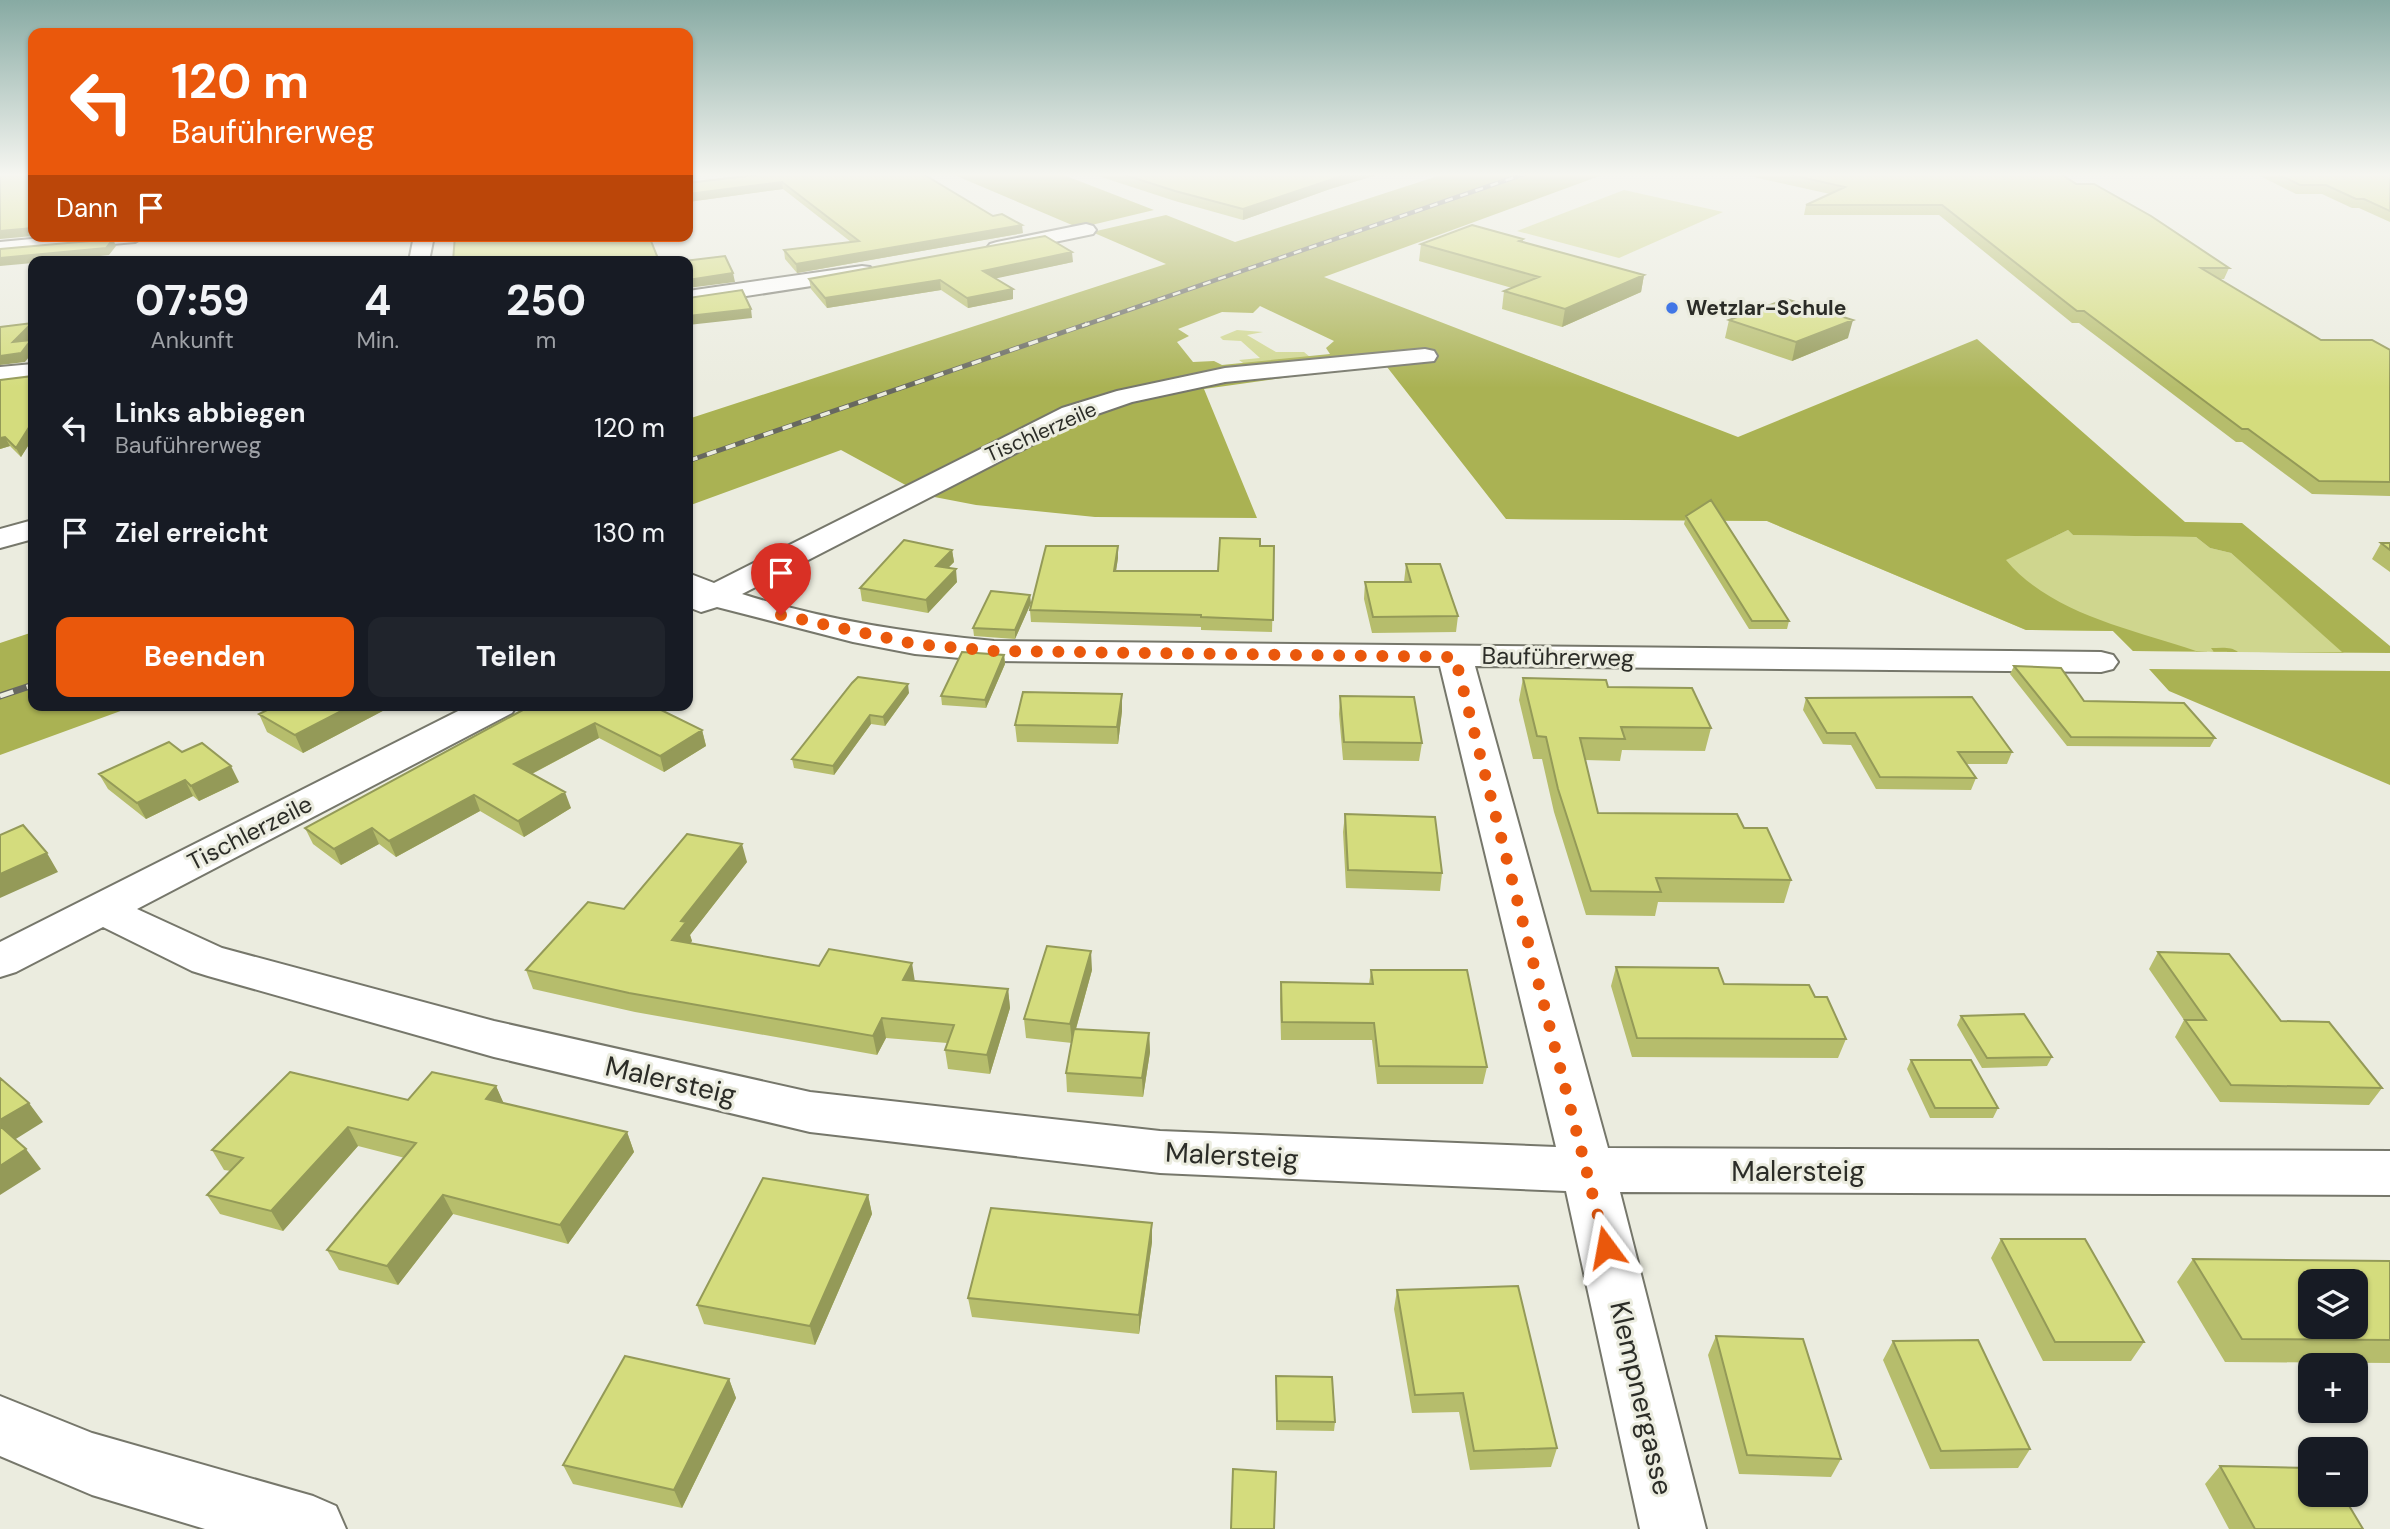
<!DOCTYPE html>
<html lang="de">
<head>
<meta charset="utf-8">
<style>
  :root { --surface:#171b24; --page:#20242c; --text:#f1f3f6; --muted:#9ea1a6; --accent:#ea580c }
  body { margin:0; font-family:"DM Sans",sans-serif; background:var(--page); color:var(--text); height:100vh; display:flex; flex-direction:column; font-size:26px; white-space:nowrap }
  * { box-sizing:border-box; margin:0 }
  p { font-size:23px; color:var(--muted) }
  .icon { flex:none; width:38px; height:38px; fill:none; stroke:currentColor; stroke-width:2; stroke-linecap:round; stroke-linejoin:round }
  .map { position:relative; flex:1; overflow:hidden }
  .sheet { position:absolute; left:28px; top:256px; width:665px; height:455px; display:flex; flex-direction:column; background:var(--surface); border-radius:14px; box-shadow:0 2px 5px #0004 }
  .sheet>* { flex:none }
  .hud { position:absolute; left:28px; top:28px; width:665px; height:214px; border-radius:14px; box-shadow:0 2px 5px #0004; background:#ea580c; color:#fff; overflow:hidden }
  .controls { position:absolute; left:2298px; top:1269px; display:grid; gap:14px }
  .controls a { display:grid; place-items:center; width:70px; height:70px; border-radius:14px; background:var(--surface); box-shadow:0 2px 5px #0004; font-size:35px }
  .pin { position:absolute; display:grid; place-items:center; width:60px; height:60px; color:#fff; margin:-72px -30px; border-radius:50% 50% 50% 0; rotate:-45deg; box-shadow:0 0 7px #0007 }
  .pin .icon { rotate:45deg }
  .me { position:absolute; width:77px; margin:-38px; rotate:347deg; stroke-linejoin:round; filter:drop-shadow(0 0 5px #0008) }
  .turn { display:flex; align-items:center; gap:24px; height:147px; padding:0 28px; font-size:32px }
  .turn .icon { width:91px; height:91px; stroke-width:2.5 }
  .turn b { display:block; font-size:49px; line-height:60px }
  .then { display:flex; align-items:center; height:66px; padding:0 28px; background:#0003; gap:14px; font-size:26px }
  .eta { display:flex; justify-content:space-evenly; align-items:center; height:119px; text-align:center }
  .eta b { font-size:42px; font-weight:700; line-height:49px }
  .cta { display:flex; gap:14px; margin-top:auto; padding:14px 28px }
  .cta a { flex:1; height:80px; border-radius:14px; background:var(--accent); color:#fff; font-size:28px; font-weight:700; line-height:80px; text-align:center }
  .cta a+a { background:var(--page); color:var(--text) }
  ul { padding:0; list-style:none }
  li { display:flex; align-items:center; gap:21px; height:105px; padding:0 28px }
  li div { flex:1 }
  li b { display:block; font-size:26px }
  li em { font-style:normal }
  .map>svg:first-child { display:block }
  .green { fill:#cfd68e }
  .forest { fill:#aab253; fill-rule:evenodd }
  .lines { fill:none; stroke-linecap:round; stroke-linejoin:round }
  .minor-casing { stroke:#76776b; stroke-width:4 }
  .minor { fill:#fff; fill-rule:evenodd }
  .rail-far2-casing { stroke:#676860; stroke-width:4.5 }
  .rail-far1-casing { stroke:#676860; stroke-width:5 }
  .rail-casing { stroke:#676860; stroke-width:7 }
  .rail-far2 { stroke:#ebecdf; stroke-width:2.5; stroke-dasharray:8; stroke-linecap:butt }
  .rail-far1 { stroke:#ebecdf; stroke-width:3.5; stroke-dasharray:10; stroke-linecap:butt }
  .rail { stroke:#ebecdf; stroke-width:4.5; stroke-dasharray:14; stroke-linecap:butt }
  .wall { fill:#b6bd6c }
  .shaded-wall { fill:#949a58 }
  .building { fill:#d4dc7d; stroke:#949a58; stroke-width:2; fill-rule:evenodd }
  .route { stroke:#ea580c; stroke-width:12; stroke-dasharray:0 21.6 }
  .poi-dot { fill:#4176e6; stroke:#ebecdf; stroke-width:2.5 }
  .labels { text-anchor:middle; stroke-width:6; stroke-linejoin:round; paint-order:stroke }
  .far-poi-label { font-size:21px; font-weight:bold; fill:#2b2c27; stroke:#ebecdf; text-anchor:start }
  .far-street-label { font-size:21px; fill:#2b2c27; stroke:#ebecdf }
  .street-label { font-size:24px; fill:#2b2c27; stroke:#ebecdf }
  .near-street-label { font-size:28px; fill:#2b2c27; stroke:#ebecdf }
</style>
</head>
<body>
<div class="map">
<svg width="2390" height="1529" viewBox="0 0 2390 1529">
  <rect width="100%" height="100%" fill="#ebecdf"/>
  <path class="green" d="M1624 190 1723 212 1619 258 1517 231Z
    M1237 330 1263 332 1247 335 1276 352H1304L1310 357 1246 365 1239 360 1260 358 1241 341 1223 340 1220 337Z
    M1528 356 2026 550 2068 530 2073 535 2196 537 2210 548 2231 553 2344 653 2133 651 2113 631 2026 630 1767 521 1506 519Z"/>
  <path class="forest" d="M952 174H1061L1154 210 1079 228Z
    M1444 174H1605L1324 277 1738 437 1977 339 2185 522 2242 523 2390 646V653L2133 651 2113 631 2026 630 1767 521 1506 519 1387 367 1297 376 1204 389 1257 518 1095 517 976 505 924 495 841 450 688 506V419L1166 264 1092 232 1166 215 1235 242ZM1260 306 1334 341 1326 348 1330 354 1222 365 1214 361 1193 362 1177 342 1189 336 1178 329 1222 312 1253 313ZM2068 530 2073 535 2196 537 2210 548 2231 553 2342 652H2238C2231 646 2220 648 2211 648L2214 652 2196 651C2131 629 2051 614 2006 560Z
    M33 632V705H137L0 755V643Z
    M2149 669 2390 671V785L2169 691Z"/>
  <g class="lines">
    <g class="minor-casing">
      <path id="minor" d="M1086 224 1093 226 1096 230 1093 234 997 254 990 252 987 248 990 244 997 242Z
        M64 236H145L135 242 0 254V242Z
        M414 236H434L429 261H409Z
        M862 266 870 267 873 272 870 277 688 305V291Z
        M1425 349 1434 351 1437 356 1434 361 1225 382 1132 402 1080 420 742 594C824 620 908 633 994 641L2101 652 2113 655 2118 662 2113 669 2101 672 1475 666 1608 1148 2390 1151V1195L1620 1192 1706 1529H1640L1566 1191 1160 1173 810 1132 494 1057 208 976 192 971 103 927 16 972 0 977V942L470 705H517L512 713 137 909 222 948 494 1021 810 1092 1160 1131 1556 1147 1440 666 994 661 915 654 853 642 717 607 701 612 688 607V573L714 583 1062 408 1117 391 1225 368Z
        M33 364V378L0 381V367Z
        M33 520V539L0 548V529Z
        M0 1396 92 1433 313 1496 336 1506 346 1529H205L92 1495 0 1456Z"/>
    </g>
    <use href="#minor" class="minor"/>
    <g class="rail-far2-casing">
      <path id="rail-far2" d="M1082 326 1524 174"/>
    </g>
    <g class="rail-far1-casing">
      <path id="rail-far1" d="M688 461 1087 324"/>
    </g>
    <g class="rail-casing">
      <path id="rail" d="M0 696 33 685"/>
    </g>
    <use href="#rail-far2" class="rail-far2"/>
    <use href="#rail-far1" class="rail-far1"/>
    <use href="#rail" class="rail"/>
  </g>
  <path class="wall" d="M763 174 1023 233 797 273 785 259 784 250 851 242 783 189 688 202V183Z
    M1092 174H1380L1330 189 1243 220 1175 201Z
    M1749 174H2061L2229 268 2224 279H2219L2321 340 2390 350V496L2312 494 2242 442H2236L2079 323H2072L1939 215H1804L1806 205 1830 194 1749 176Z
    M2256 174H2390V222L2359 208H2352L2322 194H2296Z
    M1523 239V242L1644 275 1641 292 1562 327 1502 309 1504 291 1512 288 1419 261 1421 244Z
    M1073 262 995 278 1013 289V299L968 308 941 290 827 308 811 289 809 279Z
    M1729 320 1848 338 1792 361 1725 338Z
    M33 376V438L21 457 10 446 0 449 7 379Z
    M1686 516 1789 621 1787 629H1749L1684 524Z
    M2381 543H2390V572L2372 559Z
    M1260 546H1274L1272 632 1201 630V627L1031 622 1030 610 1118 558 1116 571H1218Z
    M952 550 954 562 948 568 957 582 928 613 862 601 860 588Z
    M1406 564 1458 616 1456 632 1372 633 1364 599 1365 582H1404Z
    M1031 603 1015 639 974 636 973 628Z
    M1004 655 1005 664 986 708 942 705 941 696Z
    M2014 666 2084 701 2215 738 2210 747 2067 746 2010 674Z
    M1523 678 1608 687 1711 728 1705 751 1622 750 1620 761 1585 760 1598 813 1744 828 1791 880 1784 903 1658 902 1655 916 1586 915 1554 812 1542 759H1533L1519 700Z
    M909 693 885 726 871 724 834 775 794 768 792 759Z
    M1122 694V711L1118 744 1017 742 1015 725Z
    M1340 696 1422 743 1419 761 1343 760 1339 714Z
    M1806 698 2012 752 2007 764H1966L1976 778 1971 790 1876 789 1851 745 1823 744 1803 710Z
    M394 705 303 753 267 732 259 714Z
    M520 711 702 730 706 746 664 772 599 738 532 774 571 808 524 837 480 811 396 857 379 844 341 865 313 844 305 828Z
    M182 752 239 782 199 801 193 796 146 819 108 789 99 774Z
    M1345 814 1442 873 1440 891 1346 888 1343 832Z
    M747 862 690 935 692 941 690 943 819 966 915 981 1008 989 1010 1008 990 1074 948 1069 945 1050 947 1043 886 1038 877 1055 635 1012 533 989 526 970 624 909Z
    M2158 952 2281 1021 2382 1088 2369 1105 2220 1102 2175 1037 2184 1020 2149 969Z
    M1616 967 1815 997 1846 1039 1838 1058 1632 1057 1611 986Z
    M1092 970 1076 1029 1149 1033 1150 1052 1143 1097 1067 1092 1066 1073 1072 1043 1026 1038 1024 1019Z
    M1371 970 1487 1067 1483 1084H1377L1372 1040H1281L1280 999 1281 982 1369 984Z
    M1961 1016 2052 1057 2047 1066 1982 1068 1957 1025Z
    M1911 1060 1998 1108 1993 1118H1930L1907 1069Z
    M496 1086 503 1103 627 1132 634 1152 568 1244 453 1214 398 1285 339 1270 327 1250 405 1158 358 1146 283 1231 220 1214 207 1195 231 1171 224 1170 212 1150 408 1100Z
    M868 1195 872 1214 815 1345 704 1324 697 1305Z
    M1152 1223V1242L1139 1334 972 1317 968 1298Z
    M2001 1239 2144 1342 2131 1361H2043L1991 1258Z
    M2193 1259 2390 1261V1363L2225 1362 2177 1282Z
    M1397 1290 1557 1448 1551 1467 1470 1470 1459 1412 1412 1413 1394 1309Z
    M1716 1336 1841 1459 1831 1477 1739 1474 1708 1355Z
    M1893 1341 2030 1449 2018 1468 1930 1469 1883 1360Z
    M1276 1376 1335 1422 1334 1431 1276 1430Z
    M729 1379 736 1398 682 1508 573 1484 563 1465Z
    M2220 1466 2363 1529H2229L2205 1484Z"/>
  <path class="shaded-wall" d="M688 174H704L688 177Z
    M1348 174H1380L1330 189 1243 220V209Z
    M782 182 783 189 688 202V194Z
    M1022 225 1023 233 797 273 796 264Z
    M33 228V236L0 239V231Z
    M276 236H330L278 241Z
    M113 239 116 246 109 255 56 261H33V263L0 266V258Z
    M1072 252 1073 262 984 281 983 271Z
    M733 273 735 282 688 288V280Z
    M1644 275 1641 292 1562 327 1565 309Z
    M940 280 941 290 827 308 825 298Z
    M1013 289V299L968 308 967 298Z
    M751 309 752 318 688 325V316Z
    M1853 320 1848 338 1792 361 1796 342Z
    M32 323 33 335 17 351 13 342Z
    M31 340 33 344V352L25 362 0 365V356Z
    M33 421V438L21 457 16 448Z
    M5 437 10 446 0 449V438Z
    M1118 546V558L1114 583V571Z
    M952 550 954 562 938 578 936 566Z
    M956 569 957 582 928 613 926 600Z
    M1030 595 1031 603 1015 639V630Z
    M1004 655 1005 664 986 708 985 700Z
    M908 684 909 693 885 726 883 717Z
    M1122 694V711L1118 744 1117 727Z
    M353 705H394L303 753 295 735Z
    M870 715 871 724 834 775 833 766Z
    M595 723 599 738 520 780 514 764Z
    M702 730 706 746 664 772 660 756Z
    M231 766 239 782 199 801 191 786Z
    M185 780 193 796 146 819 137 803Z
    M565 792 571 808 524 837 518 821Z
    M474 795 480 811 396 857 389 841Z
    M372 828 379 844 341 865 334 849Z
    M742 844 747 862 690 935 692 941 678 959 672 940 681 921Z
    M47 853 58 872 0 898V874Z
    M1091 951 1092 970 1072 1043 1070 1024Z
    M912 963 915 982 903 980Z
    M1008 989 1010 1008 990 1074 987 1055Z
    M882 1018 886 1038 877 1055 873 1036Z
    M1149 1033 1150 1052 1143 1097 1142 1078Z
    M496 1086 505 1106 486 1099Z
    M29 1103 43 1122 11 1142 0 1128V1120Z
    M348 1127 358 1146 283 1231 271 1211Z
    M627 1132 634 1152 568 1244 560 1225Z
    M26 1149 41 1169 0 1195V1166Z
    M443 1195 453 1214 398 1285 387 1266Z
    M868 1195 872 1214 815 1345 810 1326Z
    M1152 1223V1242L1139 1334V1315Z
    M729 1379 736 1398 682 1508 674 1490Z"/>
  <path class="building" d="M0 174H33V228L0 231Z
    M763 174H923L993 216 1002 214 1022 225 796 264 784 250 859 241 782 182 688 194V183Z
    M1122 174H1348L1243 209 1175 191Z
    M1787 174H2061L2076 184H2094L2151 216 2229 268H2201L2321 340H2372L2390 350V482L2319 481 2248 429H2242L2084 311H2077L1942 205H1806L1845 187Z
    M2278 174H2390V211L2364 199H2356L2326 185H2300Z
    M1472 225 1523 239 1519 241 1644 275 1565 309 1504 291 1539 277 1421 244Z
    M455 236H649L659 261H453Z
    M1045 236 1072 252 983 271 1013 289 967 298 940 280 825 298 809 279Z
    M113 239 106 248 0 258V249Z
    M725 256 733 273 688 280V261H684Z
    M742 290 751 309 688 316V298Z
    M1786 299 1853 320 1796 342 1729 320Z
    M32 323 13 342 31 340 21 353 0 356V327Z
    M33 376V421L16 448 5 437 0 438V380Z
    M1711 500 1789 621H1752L1686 516Z
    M1220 538 1260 539V546H1274L1273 620 1201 617V615L1030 610 1046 546H1118L1114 571H1218Z
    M904 540 952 550 936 566 956 569 926 600 860 588Z
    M2381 543H2390V550Z
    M1406 564H1440L1458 616 1373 617 1365 582H1411Z
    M991 591 1030 595 1015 630 973 628Z
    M962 652 1004 655 985 700 941 696Z
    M2014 666 2061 668 2084 701 2184 703 2215 738 2071 737Z
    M858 677 908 684 883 717 870 715 833 766 792 759 852 683Z
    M1523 678 1606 680 1608 687 1692 688 1711 728 1621 727 1625 739 1580 738 1598 813 1737 814 1744 828H1767L1791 880 1656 878 1661 892 1591 891 1558 789 1546 737 1537 736Z
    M1023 692 1122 694 1117 727 1015 725Z
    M1340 696 1414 697 1422 743 1344 742Z
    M1972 697 2012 752H1958L1976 778 1880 777 1855 733H1827L1806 698Z
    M277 705H353L295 735 259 714Z
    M532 705H651L702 730 660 756 595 723 514 764 565 792 518 821 474 795 389 841 372 828 334 849 305 828Z
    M169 742 182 752 202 743 231 766 191 786 185 780 137 803 99 774Z
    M1345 814 1435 817 1442 873 1348 870Z
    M23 825 47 853 0 874V835Z
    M687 834 742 844 681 921 686 922 672 940 819 966 829 949 912 963 903 980 1008 989 987 1055 945 1050 954 1025 882 1018 873 1036 629 993 526 970 588 902 624 909Z
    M1047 946 1091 951 1070 1024 1024 1019Z
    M2158 952 2229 954 2281 1021 2329 1022 2382 1088 2231 1085 2185 1020H2206Z
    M1616 967 1718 968 1724 984 1809 985 1815 997H1827L1846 1039 1637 1038Z
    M1371 970H1467L1487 1067 1379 1066 1374 1023 1282 1022 1281 982 1373 984Z
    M2024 1014 2052 1057 1987 1058 1961 1016Z
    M1074 1029 1149 1033 1142 1078 1066 1073Z
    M1911 1060H1971L1998 1108H1935Z
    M290 1072 408 1100 432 1072 496 1086 486 1099 627 1132 560 1225 443 1195 387 1266 327 1250 416 1143 348 1127 271 1211 207 1195 243 1158 212 1150Z
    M0 1078 29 1103 0 1120Z
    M0 1126 26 1149 0 1166Z
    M763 1178 868 1195 810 1326 697 1305Z
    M991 1208 1152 1223 1139 1315 968 1298Z
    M2001 1239H2085L2144 1342H2055Z
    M2193 1259 2390 1261V1340L2242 1339ZM2310 1281H2356V1326H2310Z
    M1518 1286 1557 1448 1474 1451 1463 1393 1415 1395 1397 1290Z
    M1716 1336 1803 1339 1841 1459 1747 1455Z
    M1978 1340 2030 1449 1941 1451 1893 1341Z
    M625 1356 729 1379 674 1490 563 1465Z
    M1276 1376 1332 1377 1335 1422 1277 1421Z
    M2220 1466 2310 1468V1494H2342L2363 1529H2255Z
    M1233 1469 1276 1472 1274 1529H1231Z"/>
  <linearGradient id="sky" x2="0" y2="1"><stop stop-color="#87aaa3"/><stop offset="0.45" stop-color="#f6f6f1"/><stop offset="1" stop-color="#f6f6f1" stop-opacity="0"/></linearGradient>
  <rect width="2390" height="388" fill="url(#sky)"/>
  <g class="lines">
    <path class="route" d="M781 615 915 644 994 651 1455 657 1606 1247"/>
  </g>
  <circle class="poi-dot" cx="1672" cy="308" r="7"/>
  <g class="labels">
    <g class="far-poi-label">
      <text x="1686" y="315">Wetzlar-Schule</text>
    </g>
    <g class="far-street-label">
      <text transform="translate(1041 432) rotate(-24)" y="7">Tischlerzeile</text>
    </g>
    <g class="street-label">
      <text transform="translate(1558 657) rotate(1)" y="8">Bauführerweg</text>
      <text transform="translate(250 833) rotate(-27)" y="8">Tischlerzeile</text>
    </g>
    <g class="near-street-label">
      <text transform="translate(671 1080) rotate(13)" y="10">Malersteig</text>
      <text transform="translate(1232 1155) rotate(3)" y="10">Malersteig</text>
      <text x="1798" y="1181">Malersteig</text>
      <text transform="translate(1642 1398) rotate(77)" y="10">Klempnergasse</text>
    </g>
  </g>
</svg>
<div class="controls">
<a><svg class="icon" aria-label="layers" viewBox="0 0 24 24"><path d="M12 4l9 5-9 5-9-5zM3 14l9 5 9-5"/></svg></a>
<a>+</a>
<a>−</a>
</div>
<div class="pin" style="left:781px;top:615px;background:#d93025"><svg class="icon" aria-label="arrive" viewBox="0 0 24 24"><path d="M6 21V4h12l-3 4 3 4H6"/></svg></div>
<svg class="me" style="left:1606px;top:1247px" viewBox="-20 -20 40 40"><path d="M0-17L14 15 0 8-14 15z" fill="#ea580c" stroke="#fff" stroke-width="4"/></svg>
<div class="hud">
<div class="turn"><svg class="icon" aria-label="left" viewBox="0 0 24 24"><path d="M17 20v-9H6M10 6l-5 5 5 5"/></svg><div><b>120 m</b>Bauführerweg</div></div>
<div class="then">Dann<svg class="icon" aria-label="arrive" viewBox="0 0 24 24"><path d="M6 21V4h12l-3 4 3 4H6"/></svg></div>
</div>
<section class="sheet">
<div class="eta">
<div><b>07:59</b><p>Ankunft</p></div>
<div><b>4</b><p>Min.</p></div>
<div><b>250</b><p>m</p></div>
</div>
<ul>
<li><svg class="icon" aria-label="left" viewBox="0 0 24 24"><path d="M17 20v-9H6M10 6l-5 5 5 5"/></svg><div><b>Links abbiegen</b><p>Bauführerweg</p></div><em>120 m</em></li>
<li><svg class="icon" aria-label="arrive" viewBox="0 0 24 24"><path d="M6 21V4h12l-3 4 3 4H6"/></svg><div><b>Ziel erreicht</b></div><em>130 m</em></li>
</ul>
<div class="cta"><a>Beenden</a><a>Teilen</a></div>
</section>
</div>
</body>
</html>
